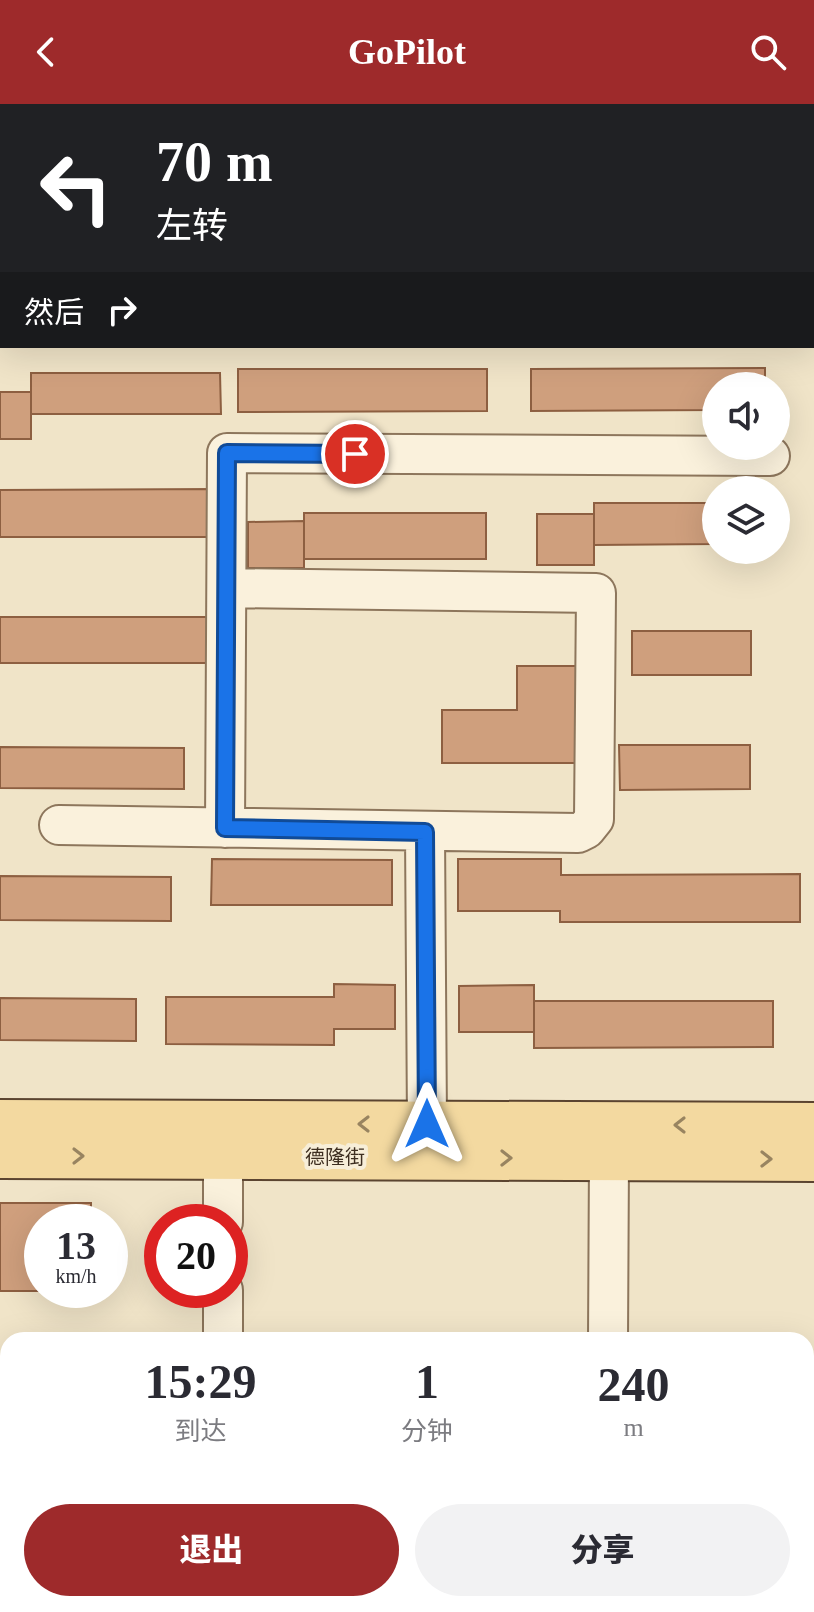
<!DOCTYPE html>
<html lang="zh">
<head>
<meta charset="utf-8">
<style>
  :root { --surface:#fff; --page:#f2f2f3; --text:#2b2b33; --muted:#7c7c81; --accent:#9e2a2b }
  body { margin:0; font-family:"Times New Roman","Noto Sans SC",serif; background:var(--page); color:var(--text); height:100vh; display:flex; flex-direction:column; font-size:30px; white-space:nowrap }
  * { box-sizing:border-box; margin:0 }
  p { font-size:26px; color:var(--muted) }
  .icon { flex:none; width:44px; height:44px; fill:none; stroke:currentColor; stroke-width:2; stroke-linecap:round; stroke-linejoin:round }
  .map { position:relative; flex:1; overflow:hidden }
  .side { position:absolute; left:0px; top:1228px; width:814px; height:280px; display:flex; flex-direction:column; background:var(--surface); border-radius:24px 24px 0 0; box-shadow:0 8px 32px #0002 }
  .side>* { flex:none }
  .top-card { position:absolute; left:0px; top:0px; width:814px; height:244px; box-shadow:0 8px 32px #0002; background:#202124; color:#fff; overflow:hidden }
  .fabs { position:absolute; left:702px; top:268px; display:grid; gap:16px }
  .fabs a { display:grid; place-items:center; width:88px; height:88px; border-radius:50%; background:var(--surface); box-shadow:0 8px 32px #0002; font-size:40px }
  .speed { position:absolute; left:24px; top:1100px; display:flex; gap:16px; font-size:40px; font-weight:700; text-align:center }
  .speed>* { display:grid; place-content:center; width:104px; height:104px; border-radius:50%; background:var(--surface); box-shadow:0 8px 32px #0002; line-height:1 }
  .speed small { font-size:20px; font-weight:400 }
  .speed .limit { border:12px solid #d22; background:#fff; color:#111 }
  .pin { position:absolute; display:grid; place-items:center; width:68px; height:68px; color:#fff; margin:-34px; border:4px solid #fff; border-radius:50%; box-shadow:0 2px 8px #0007 }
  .me { position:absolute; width:88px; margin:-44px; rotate:0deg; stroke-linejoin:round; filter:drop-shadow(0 0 6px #0008) }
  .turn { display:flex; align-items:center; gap:28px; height:168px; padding:0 24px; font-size:36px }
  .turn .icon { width:104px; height:104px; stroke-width:2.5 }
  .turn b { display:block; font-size:56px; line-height:68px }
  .then { display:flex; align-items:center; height:76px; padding:0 24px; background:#0003; gap:16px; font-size:30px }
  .eta { display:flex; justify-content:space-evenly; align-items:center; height:136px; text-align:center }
  .eta b { font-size:48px; font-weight:800; line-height:56px }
  .primary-button { display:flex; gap:16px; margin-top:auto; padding:16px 24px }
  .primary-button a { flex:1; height:92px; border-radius:48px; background:var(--accent); color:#fff; font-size:32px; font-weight:800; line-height:92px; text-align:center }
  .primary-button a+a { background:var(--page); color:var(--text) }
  header { display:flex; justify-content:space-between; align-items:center; height:104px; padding:0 24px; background:var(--accent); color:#fff; font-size:36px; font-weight:800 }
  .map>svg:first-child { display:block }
  .building { fill:#cf9f7d; stroke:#8d5f41; stroke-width:2 }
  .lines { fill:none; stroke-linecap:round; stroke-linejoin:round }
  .minor-casing { stroke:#8d765c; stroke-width:42 }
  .major-casing { stroke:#5b4430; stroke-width:48 }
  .minor { stroke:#faf1dc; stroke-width:38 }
  .major { stroke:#f3d9a0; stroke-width:44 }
  .oneway { stroke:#988460 }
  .route-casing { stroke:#114b97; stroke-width:20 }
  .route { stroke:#1a73e8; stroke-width:14 }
  .labels { text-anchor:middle; stroke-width:8; stroke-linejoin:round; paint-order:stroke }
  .street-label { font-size:20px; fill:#3d2e20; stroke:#f7eed8 }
</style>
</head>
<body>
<header><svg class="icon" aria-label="back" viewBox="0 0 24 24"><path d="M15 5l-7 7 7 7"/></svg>GoPilot<svg class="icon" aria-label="search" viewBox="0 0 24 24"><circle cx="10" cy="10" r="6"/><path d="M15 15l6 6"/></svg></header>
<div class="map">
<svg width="814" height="1508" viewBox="0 0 814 1508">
  <rect width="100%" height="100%" fill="#f0e4c8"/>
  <path class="building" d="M765 264V282H716V306L531 307V265Z
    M238 265H487V307L238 308Z
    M31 269H220L221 310H31Z
    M0 288H31V335H0Z
    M216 385V433H0V386Z
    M594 399H716V440L594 441Z
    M304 409H486V455H304Z
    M537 410H594V461H537Z
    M304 417V464H248V418Z
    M0 513H218V559H0Z
    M632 527H751V571H632Z
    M517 562H586V659H442V606H517Z
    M619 641H750V685L620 686Z
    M0 643 184 644V685L0 684Z
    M212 755 392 756V801H211Z
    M458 755H561V771L800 770V818H560V807H458Z
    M0 772 171 773V817L0 816Z
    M334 880 395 881V925H334V941L166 940V893H334Z
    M534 881V928H459V882Z
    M0 894 136 895V937L0 936Z
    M534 897H773V943L534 944Z
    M0 1099H91V1118H42V1186L91 1187H0Z"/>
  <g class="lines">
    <g class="minor-casing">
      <path id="minor" d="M0 185H2
        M812 194H814
        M59 721 578 729 586 725 594 715 596 489 227 484
        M225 724 227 349 770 352
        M425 728 427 1020
        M223 1118V1053
        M223 1236V1186
        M608 1236 609 1054
        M0 1450H8
        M222 1508V1500
        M605 1508V1500"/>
    </g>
    <g class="major-casing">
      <path id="major" d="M0 1018 814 1021
        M0 1052 814 1055"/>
    </g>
    <use href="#minor" class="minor"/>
    <use href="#major" class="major"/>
  </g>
  <defs><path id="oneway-chevron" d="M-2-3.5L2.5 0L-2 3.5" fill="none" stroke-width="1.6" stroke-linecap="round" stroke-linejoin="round" transform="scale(2)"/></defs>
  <g class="oneway">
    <use href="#oneway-chevron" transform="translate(364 1020) rotate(-180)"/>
    <use href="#oneway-chevron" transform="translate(680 1021) rotate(-180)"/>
    <use href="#oneway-chevron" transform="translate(78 1052)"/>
    <use href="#oneway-chevron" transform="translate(506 1054)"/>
    <use href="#oneway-chevron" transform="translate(766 1055)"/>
  </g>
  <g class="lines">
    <g class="route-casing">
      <path id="route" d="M355 350 227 349 225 724 425 728 427 1020"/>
    </g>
    <use href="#route" class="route"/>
  </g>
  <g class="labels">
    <g class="street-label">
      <text x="335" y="1060">德隆街</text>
    </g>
  </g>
</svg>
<div class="fabs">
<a><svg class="icon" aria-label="sound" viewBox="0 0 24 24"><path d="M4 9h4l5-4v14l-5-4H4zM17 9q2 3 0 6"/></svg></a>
<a><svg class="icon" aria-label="layers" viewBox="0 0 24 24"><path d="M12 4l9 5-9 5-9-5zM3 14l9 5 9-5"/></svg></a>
</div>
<div class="speed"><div>13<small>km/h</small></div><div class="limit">20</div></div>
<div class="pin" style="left:355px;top:350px;background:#d93025"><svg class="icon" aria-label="arrive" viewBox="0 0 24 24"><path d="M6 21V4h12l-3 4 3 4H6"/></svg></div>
<svg class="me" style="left:427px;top:1020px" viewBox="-20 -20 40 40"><path d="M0-17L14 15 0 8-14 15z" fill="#1a73e8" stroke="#fff" stroke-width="4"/></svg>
<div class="top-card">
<div class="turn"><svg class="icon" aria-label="left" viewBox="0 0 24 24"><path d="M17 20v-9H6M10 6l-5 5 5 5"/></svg><div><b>70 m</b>左转</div></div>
<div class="then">然后<svg class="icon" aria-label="right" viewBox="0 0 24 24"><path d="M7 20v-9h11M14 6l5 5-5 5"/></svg></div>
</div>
<section class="side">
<div class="eta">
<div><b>15:29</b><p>到达</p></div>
<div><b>1</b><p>分钟</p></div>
<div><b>240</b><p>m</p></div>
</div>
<div class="primary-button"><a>退出</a><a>分享</a></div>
</section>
</div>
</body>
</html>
